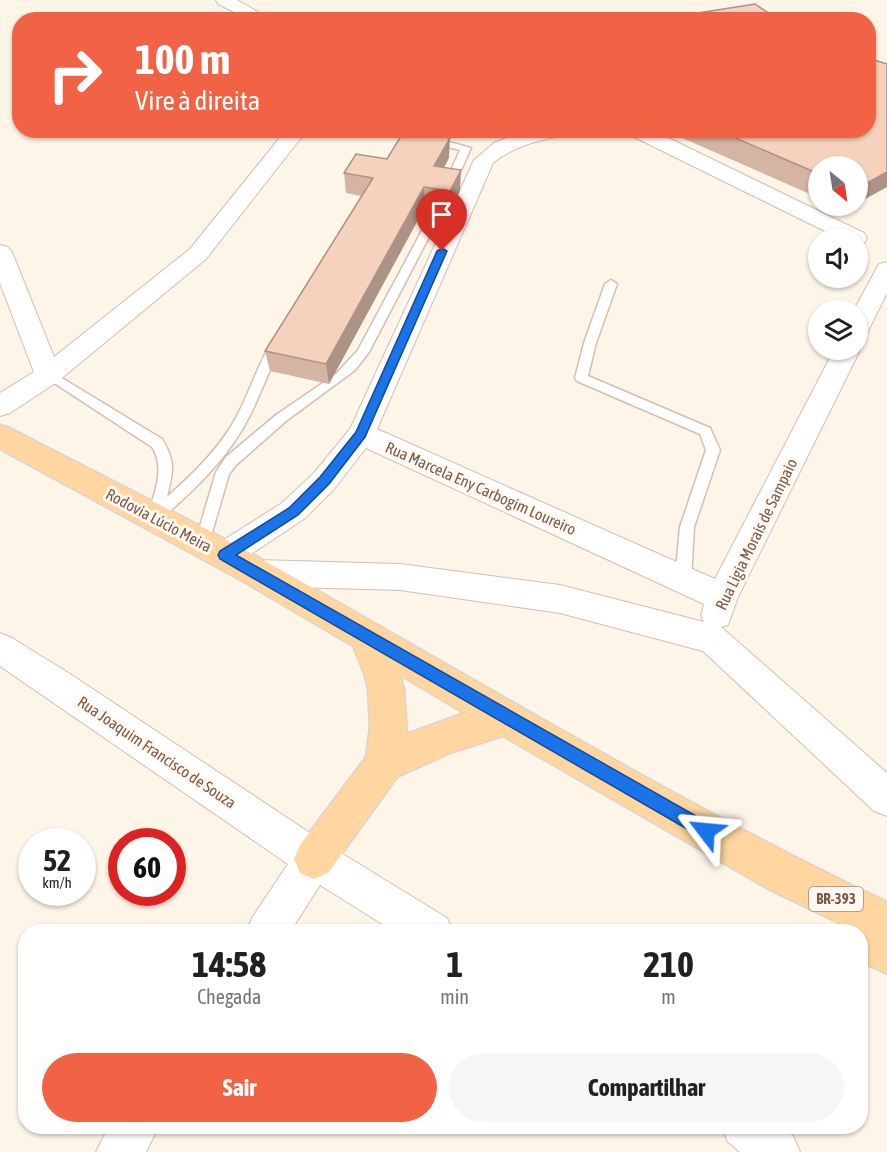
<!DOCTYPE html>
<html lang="pt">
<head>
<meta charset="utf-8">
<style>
  :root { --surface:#fff; --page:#f6f6f6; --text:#202124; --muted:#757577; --accent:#f26245 }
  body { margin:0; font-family:"Asap Condensed",sans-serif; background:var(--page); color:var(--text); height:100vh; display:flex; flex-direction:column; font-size:22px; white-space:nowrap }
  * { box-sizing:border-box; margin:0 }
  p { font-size:20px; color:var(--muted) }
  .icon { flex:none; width:33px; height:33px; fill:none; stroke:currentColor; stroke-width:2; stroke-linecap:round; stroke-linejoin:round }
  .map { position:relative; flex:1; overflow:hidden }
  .details { position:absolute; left:18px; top:924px; width:850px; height:210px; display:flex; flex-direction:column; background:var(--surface); border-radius:24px; box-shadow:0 2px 4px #0004 }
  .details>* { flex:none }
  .top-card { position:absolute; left:12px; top:12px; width:864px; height:126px; border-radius:24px; box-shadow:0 2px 4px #0004; background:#f26245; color:#fff; overflow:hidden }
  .needle { width:39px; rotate:150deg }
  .tools { position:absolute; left:808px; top:156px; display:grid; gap:12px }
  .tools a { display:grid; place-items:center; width:60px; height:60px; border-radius:50%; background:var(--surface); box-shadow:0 2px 4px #0004; font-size:30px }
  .speed { position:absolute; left:18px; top:828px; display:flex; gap:12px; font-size:30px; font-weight:700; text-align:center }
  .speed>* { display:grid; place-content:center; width:78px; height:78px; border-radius:50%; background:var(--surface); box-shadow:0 2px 4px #0004; line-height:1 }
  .speed small { font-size:15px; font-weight:400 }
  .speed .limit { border:9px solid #d22; background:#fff; color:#111 }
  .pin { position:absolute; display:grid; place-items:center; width:51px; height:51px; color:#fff; margin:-62px -26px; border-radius:50% 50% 50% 0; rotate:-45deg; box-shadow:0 0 6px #0007 }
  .pin .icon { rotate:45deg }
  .me { position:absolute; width:66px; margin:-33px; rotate:299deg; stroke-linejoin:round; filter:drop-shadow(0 0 4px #0008) }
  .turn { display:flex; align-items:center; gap:21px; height:126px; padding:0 24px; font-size:27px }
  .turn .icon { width:78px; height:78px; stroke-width:2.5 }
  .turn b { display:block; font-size:42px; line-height:51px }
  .eta { display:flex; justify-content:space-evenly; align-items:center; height:102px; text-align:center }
  .eta b { font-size:36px; font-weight:700; line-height:42px }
  .cta { display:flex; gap:12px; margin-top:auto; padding:12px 24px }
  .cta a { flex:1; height:69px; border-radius:36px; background:var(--accent); color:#fff; font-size:24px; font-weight:700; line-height:69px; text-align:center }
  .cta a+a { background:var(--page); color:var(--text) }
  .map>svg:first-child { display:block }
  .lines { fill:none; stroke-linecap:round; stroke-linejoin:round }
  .lane-casing { stroke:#d5beb0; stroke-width:3 }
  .street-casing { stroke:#d5beb0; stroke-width:2 }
  .primary-casing { stroke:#ddd4d0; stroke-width:3 }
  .lane { fill:#fff; fill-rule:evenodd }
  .street { fill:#fff; fill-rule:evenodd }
  .primary { fill:#ffd6a0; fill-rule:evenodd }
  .wall { fill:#d4b5a3 }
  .shaded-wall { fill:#ac9385 }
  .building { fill:#f6d2be; stroke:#ac9385; stroke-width:1.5 }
  .route { fill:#1a73e8; stroke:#114b97; stroke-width:1.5 }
  .labels { text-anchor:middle; stroke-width:6; stroke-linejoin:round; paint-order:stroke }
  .shield { fill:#fff9f2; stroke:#a4897c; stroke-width:1.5 }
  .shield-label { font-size:15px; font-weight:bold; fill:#7d5949 }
  .street-label { font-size:16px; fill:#7d5949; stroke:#fff9f2 }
</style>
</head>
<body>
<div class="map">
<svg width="887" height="1152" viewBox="0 0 887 1152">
  <rect width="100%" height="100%" fill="#fef5e9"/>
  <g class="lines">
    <g class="lane-casing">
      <path id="lane" d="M431 137 471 148 453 188 444 186 460 150 428 142 426 140Z
        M438 207 443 210 369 352 355 370 286 421 236 465 229 474 209 543 207 547H197L195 543 216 472 226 457 276 415 336 374 358 350 433 210Z
        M611 280 617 284 596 343 588 376 710 428 720 450 694 527 691 580 688 584 683 586 678 584 675 580 680 527 706 450 700 434 577 381 575 378 584 343 605 284Z
        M277 339 283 343C270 366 262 392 250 415 229 458 194 490 159 521H149L147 517C154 494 166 469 152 447L42 375 48 371 52 372 162 439C176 462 173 472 167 497 193 474 220 448 237 416 250 391 258 364 273 340Z"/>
    </g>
    <g class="street-casing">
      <path id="street" d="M216 0H237L272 20H250L218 4Z
        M286 130H307L206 259 57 382 10 413 0 416V393L34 372 0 283V245L8 247 12 252 54 357 190 249Z
        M527 130H571L568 134C540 141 516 144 493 163L377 429 715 579 834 350H858V347L860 350 738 597 728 625 721 627 887 773V816L874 811 703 651 560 613 400 590 258 586 247 582 242 573 247 564 258 560 400 564 560 585 704 622 701 615 704 604 366 448 334 489 304 519 236 564 225 568 214 564 210 555 214 546 282 503 314 473 350 429 474 160 494 143Z
        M625 130H652L864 233 867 238 864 243 858 244V238H839L628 134Z
        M887 262V293L867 333 858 335V310H854L879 264Z
        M0 633 12 638 70 674 328 845 447 918 453 932H395L320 885 290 932H246L252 918 288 864 0 666Z
        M109 1126H159L146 1152H96Z
        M721 1126H782L793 1136 800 1152H740L728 1142Z"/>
    </g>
    <g class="primary-casing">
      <path id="primary" d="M0 425 10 428C98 474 187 517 272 565 476 679 676 802 887 902V974L872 967 861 959V932H840L843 925 770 890 503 736 450 753 397 777 328 873 314 879 300 873 294 859 300 845 366 757 370 727 368 689 364 673 353 646 246 583 0 449ZM400 675 464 713 407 734 404 689Z"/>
    </g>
    <use href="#lane" class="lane"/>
    <use href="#street" class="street"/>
    <use href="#primary" class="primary"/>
  </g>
  <path class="wall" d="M664 130H868L858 166H819V198Z
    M449 158 444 167 460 191 450 212 425 207 329 384 270 371 265 351 361 196 346 193 344 173Z
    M836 206H854L846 210Z"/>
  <path class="shaded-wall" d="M450 138 449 158 434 186V166Z
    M461 170 460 191 450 212V191Z
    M887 172V187L858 203V188Z
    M424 187 425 207 329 384 326 364Z
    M849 206H854L846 210Z"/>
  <path class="building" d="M755 4 779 20H653Z
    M868 58 887 64V172L858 188V166H819V174L717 130H868Z
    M404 131 450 138 434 166 461 170 450 191 424 187 326 364 265 351 373 178 344 173 356 154 387 159Z"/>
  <path class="route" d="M442 248 447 251 365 437 329 484 298 515 236 555 712 825 715 831 712 837 706 839 701 837 220 559 218 555 220 551 289 508 320 477 356 432 437 251Z"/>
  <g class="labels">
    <rect class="shield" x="809" y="887" width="54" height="24" rx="4.5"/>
    <g class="shield-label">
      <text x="836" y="904">BR-393</text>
    </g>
    <g class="street-label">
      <text transform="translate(481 488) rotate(24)" y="6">Rua Marcela Eny Carbogim Loureiro</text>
      <text transform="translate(159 520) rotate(28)" y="6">Rodovia Lúcio Meira</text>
      <text transform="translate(756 534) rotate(-64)" y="6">Rua Ligia Morais de Sampaio</text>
      <text transform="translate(157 752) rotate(34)" y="6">Rua Joaquim Francisco de Souza</text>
    </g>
  </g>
</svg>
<div class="tools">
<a><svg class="needle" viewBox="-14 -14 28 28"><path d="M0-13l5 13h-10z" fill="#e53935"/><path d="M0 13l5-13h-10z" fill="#757577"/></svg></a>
<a><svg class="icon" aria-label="sound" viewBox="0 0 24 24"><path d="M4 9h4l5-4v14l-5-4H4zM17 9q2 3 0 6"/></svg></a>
<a><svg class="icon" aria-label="layers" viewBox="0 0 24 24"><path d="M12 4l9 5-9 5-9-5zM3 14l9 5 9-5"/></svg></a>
</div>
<div class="speed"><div>52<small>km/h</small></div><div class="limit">60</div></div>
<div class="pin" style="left:442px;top:251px;background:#d93025"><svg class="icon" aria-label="arrive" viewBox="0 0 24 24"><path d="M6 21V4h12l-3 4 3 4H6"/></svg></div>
<svg class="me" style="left:706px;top:831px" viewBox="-20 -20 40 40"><path d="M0-17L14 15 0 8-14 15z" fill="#1a73e8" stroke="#fff" stroke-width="4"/></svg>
<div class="top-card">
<div class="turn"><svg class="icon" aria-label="right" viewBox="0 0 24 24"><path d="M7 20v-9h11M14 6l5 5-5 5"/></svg><div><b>100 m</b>Vire à direita</div></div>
</div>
<section class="details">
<div class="eta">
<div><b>14:58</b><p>Chegada</p></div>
<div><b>1</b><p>min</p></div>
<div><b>210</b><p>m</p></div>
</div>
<div class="cta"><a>Sair</a><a>Compartilhar</a></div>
</section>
</div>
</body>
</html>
